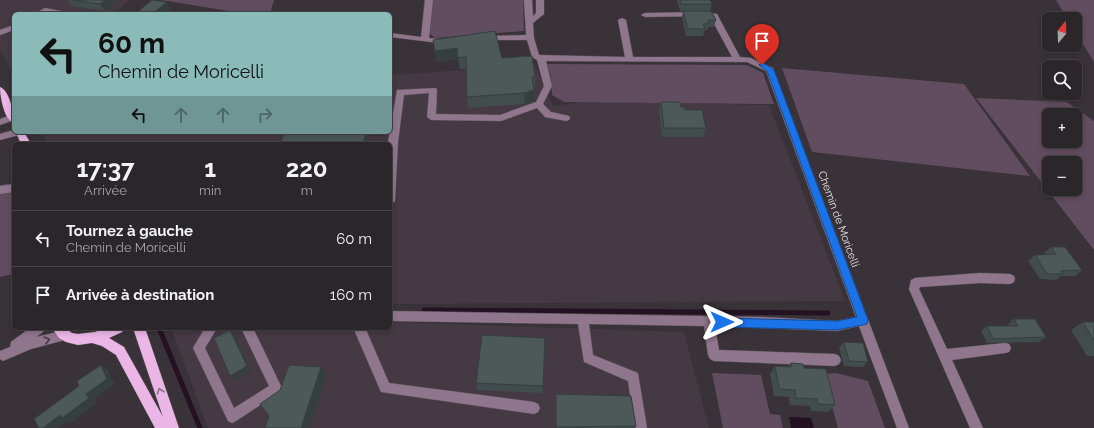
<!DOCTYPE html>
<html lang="fr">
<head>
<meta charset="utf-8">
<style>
  :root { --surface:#2b262a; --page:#332e32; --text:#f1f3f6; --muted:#a6a5a8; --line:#474347 }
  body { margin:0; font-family:Raleway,sans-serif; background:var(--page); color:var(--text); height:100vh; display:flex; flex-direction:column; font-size:15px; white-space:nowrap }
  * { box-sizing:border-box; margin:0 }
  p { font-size:13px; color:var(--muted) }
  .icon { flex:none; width:22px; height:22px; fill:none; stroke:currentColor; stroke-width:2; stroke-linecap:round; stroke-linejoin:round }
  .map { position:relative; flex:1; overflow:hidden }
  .panel { position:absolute; left:12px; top:142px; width:380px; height:188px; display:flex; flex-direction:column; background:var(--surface); border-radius:6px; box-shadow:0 2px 6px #0003,0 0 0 1px var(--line) }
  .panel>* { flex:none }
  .guide { position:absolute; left:12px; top:12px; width:380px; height:122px; border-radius:6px; box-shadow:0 2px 6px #0003,0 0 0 1px var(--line); background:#8bbbb9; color:#111; overflow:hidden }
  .needle { width:26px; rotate:19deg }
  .controls { position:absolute; left:1042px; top:12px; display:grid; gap:8px }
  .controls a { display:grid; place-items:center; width:40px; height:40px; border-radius:6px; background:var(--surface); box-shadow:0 2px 6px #0003,0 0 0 1px var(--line); font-size:20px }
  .pin { position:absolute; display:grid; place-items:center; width:34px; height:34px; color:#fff; margin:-41px -17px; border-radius:50% 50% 50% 0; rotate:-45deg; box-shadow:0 0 4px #0007 }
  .pin .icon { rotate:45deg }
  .me { position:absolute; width:44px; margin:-22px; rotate:90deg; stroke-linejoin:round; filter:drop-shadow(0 0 3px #0008) }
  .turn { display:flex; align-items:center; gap:14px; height:84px; padding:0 20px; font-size:18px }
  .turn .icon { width:52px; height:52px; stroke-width:2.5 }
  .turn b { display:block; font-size:28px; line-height:34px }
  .lanes { display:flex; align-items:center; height:38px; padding:0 20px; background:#0003; justify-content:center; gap:20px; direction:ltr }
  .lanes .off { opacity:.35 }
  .eta { display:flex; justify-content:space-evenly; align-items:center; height:68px; text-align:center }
  .eta b { font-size:24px; font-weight:700; line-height:28px }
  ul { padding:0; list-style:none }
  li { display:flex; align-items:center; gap:12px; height:56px; padding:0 20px; border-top:1px solid var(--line) }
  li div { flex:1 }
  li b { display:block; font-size:15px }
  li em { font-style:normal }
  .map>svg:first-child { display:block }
  .built { fill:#453944 }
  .green { fill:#624c5f; fill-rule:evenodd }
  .water { fill:#241223 }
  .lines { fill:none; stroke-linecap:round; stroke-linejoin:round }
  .stream { stroke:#241223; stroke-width:5 }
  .minor-casing { stroke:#575156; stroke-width:1 }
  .major-casing { stroke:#575156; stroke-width:1 }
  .minor { fill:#90768d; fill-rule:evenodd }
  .major { fill:#ebb6e5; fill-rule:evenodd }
  .wall { fill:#424c4c }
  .shaded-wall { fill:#363e3e }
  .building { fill:#4d5858; stroke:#363e3e }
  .oneway { stroke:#423940 }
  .oneway2 { stroke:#896d86 }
  .route { fill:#1a73e8; stroke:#114b97 }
  .labels { text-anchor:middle; stroke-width:4; stroke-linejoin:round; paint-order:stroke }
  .street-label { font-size:11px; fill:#e2dde1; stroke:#393238 }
</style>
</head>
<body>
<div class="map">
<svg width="1094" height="428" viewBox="0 0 1094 428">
  <rect width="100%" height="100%" fill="#393238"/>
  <path class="built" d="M0 0H130L114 14H14V77L0 49Z
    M535 65 553 106 588 101 769 105 845 301 390 304V144H48L42 132H214L384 136 385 132H390V97L393 75Z
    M390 322 684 332 709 428H208L171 328H390Z"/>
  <path class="green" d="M161 0H274L270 14H247Z
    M433 0H523L524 31 435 38 429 33Z
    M1056 0H1094V62L1075 31V19H1067Z
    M547 64 747 65 763 73 774 104 564 102 552 95 551 77Z
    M782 68 964 84 1030 176 812 152Z
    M976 98 1067 102 1094 121V250ZM1049 115H1075V141H1049ZM1049 163H1075V189H1049Z
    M14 191V274L0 277V193Z
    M712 373 761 375 770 414 780 415 783 428H723Z
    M836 373 868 381 885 428H838L823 374Z"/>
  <path class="water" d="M789 417 811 418 814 428H791Z"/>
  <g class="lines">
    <path class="stream" d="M424 310 828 313
      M159 328 200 428"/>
    <g class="minor-casing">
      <path id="minor" d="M425 0H433L429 38 448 40V44L390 37V33L421 37Z
        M524 0H532L533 16 536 13V0H544V14L533 23 534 38 539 55 625 57 618 20 622 18 626 20 633 57H732L711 18 705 16 645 17 641 15 645 13 705 12 717 14 740 57 751 58 773 68 909 428H897L859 326 837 331 715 326 719 350 835 354 839 356 841 360 839 364 835 366 714 361 710 359 708 355 704 326 589 324 593 355 638 373 647 428H635L628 381 584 362 578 324 390 321V311L763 317 837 321 856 317 766 71 747 62 546 61 552 86 543 104 551 112 569 116 570 118 569 120 566 121 545 117 537 108 501 121 431 120 427 117 429 93 404 95 398 142 395 201 390 205V144H388V142L397 90 436 88 437 90 436 114 500 115 536 102 544 86 537 60 532 57 527 40H484L480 38 484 36 526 35Z
        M45 8 66 12 67 14 46 12 34 14Z
        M14 25V30L0 35V30Z
        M14 114V120L0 125V119Z
        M14 130V132H24L23 134 0 140V134Z
        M14 184V192L0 194V186Z
        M980 273 1010 274 1014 276 1015 279 1014 282 1010 284 980 283 920 287 919 289 947 349 1005 343 1009 344 1011 348 1009 352 1005 353 952 360 983 428H970L909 289 911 280 915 278Z
        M30 328H45L43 332 36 337 65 330 69 331 71 335 69 339 65 340 31 349 3 361 0 359V351L10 347 11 342Z
        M205 328H217L205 348 234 408 269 386 241 328H253L280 384 282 388 280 392 236 421 232 423 228 421 193 348Z
        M355 328H367V332L389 383 534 402 538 404 540 408 538 412 534 414 381 392 355 332Z"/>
    </g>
    <g class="major-casing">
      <path id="major" d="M0 87C10 91 14 114 14 123 4 120 0 96 0 87Z
        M16 132H24L31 144H21Z
        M52 328H65L72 333 78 334 95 332 107 328H124L122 332 109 338 124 347 163 417 133 328H145L179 428H155L116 355 102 346 92 343 78 345 66 342 59 338Z"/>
    </g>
    <use href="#minor" class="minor"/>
    <use href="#major" class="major"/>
  </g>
  <path class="wall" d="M68 0H72L117 1 105 11 72 6Z
    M677 0H710L712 4 710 11H708L716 20 714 27H708V30H705L703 36H686L682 18 683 11H685H680Z
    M433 40 502 58 535 77V88L534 89 535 101 525 104 468 108 467 97 466 69H460L458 59 437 62Z
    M661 102 681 107 685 110 706 128 703 137H662L659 111Z
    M1051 247 1082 270 1075 276H1061L1056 280 1040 279 1028 261 1035 255H1045L1044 253Z
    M1014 319 1046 337 1039 342 987 343 981 331 987 326H1010L1008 324Z
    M1083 322H1094V356H1087L1071 330Z
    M545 338 543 393 477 390 476 383Z
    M844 342 868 362 863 367 844 366 839 348Z
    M791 363 804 368 835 405 828 412 811 411 810 406 790 405 789 397 774 396 770 374 775 366 788 367Z
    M556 394 636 426 635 428H556Z"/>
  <path class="shaded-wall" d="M105 0H116L117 1 105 11 100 4Z
    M167 2 171 9 165 14H152Z
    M457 48 458 59 437 62 435 51Z
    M534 90 535 101 525 104 524 93Z
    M366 133 369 143V144H363Z
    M230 330 235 335 252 371 235 381 230 376Z
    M545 338V346L543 393V386Z
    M101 365 108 370 115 384 94 399 97 403 71 423 67 421 58 428H43L86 394Z
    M321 367 327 375 310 428H301Z"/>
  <path class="building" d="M72 0H105L100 4Z
    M152 0 167 2 152 14H135Z
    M680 0H710L712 4H681Z
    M318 11 317 14H297V12Z
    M683 11H706L712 12 716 20H708L709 23 703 24 705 29H688Z
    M495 31 502 58 532 56 535 77H532L534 90 524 93 467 97 466 57 458 58 457 48 435 51 433 40Z
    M661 102H680L681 107H684L685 110H702L706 128H664Z
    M285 132H325L366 133 363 144H280Z
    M1051 247H1065L1082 270 1061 271 1063 274H1047L1035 255 1056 254Z
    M1014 319H1035L1046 337 993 339 987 326H1018Z
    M1083 322H1094V341Z
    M230 330 247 366 230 376 214 338Z
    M482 335 545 338 543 386 476 383Z
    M844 342 863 343 868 362 849 361Z
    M791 363 803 364 804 368 826 369 835 405 818 404 817 399 796 398 795 390 779 389 775 366 791 367Z
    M101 365 107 379 86 394 89 398 62 418 60 415 43 428H39L34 419 79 386 77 381Z
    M289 365 321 367 301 428H265L269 416 260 404 280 390Z
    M556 394 631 396 636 426 556 427Z"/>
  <defs><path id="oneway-chevron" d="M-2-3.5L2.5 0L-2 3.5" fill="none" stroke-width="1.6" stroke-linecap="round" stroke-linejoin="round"/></defs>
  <use class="oneway" href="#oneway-chevron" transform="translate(47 340) rotate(-15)"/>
  <use class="oneway2" href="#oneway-chevron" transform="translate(160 391) rotate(-109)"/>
  <path class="route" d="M762 62 774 70 868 320 867 324 837 330 722 327 719 326 717 322 719 319 722 318 837 321 857 317 767 71 759 65Z"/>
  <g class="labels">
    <g class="street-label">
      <text transform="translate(839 219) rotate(70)" y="4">Chemin de Moricelli</text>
    </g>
  </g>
</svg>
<div class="controls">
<a><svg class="needle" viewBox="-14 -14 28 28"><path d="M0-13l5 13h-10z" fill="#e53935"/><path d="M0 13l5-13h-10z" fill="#a6a5a8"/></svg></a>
<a><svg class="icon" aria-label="search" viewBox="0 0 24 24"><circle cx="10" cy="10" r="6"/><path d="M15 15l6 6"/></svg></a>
<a>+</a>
<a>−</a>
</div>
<div class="pin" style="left:762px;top:65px;background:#d93025"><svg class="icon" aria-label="arrive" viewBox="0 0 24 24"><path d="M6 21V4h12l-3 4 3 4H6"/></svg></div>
<svg class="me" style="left:722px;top:322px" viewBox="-20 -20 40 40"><path d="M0-17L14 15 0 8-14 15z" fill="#1a73e8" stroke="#fff" stroke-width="4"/></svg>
<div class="guide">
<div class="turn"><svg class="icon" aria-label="left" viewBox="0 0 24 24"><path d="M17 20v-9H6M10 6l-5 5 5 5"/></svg><div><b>60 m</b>Chemin de Moricelli</div></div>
<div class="lanes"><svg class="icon" aria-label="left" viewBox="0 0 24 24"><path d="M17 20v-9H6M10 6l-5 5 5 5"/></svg><svg class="icon off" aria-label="ahead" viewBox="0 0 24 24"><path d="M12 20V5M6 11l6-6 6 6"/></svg><svg class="icon off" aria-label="ahead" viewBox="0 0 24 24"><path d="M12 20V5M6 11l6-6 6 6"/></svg><svg class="icon off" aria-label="right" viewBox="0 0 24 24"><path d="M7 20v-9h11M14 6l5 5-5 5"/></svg></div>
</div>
<section class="panel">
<div class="eta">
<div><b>17:37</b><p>Arrivée</p></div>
<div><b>1</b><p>min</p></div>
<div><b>220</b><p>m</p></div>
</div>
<ul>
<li><svg class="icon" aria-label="left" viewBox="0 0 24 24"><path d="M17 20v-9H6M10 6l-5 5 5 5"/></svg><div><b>Tournez à gauche</b><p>Chemin de Moricelli</p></div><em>60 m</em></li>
<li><svg class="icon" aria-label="arrive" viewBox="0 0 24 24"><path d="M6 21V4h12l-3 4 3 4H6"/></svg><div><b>Arrivée à destination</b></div><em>160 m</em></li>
</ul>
</section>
</div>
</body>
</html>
